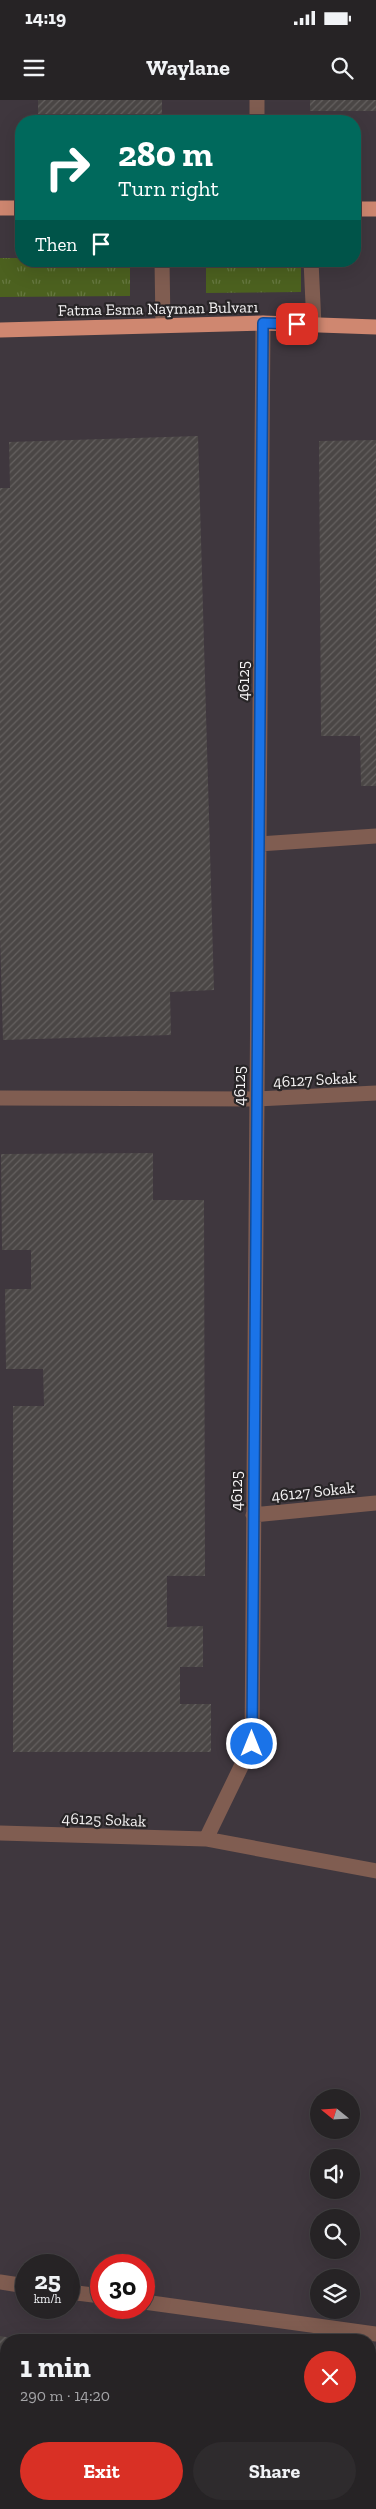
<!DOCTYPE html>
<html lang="en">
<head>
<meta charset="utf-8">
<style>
  :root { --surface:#262325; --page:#2e2b2d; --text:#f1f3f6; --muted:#a4a4a7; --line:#424042; --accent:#d93025 }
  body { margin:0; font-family:"Zilla Slab",serif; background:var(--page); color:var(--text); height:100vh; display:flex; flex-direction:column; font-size:19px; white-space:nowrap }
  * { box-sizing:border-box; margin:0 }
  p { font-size:16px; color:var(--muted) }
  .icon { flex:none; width:28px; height:28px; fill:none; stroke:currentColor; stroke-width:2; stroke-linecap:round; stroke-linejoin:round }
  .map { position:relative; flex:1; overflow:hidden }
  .details { position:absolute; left:0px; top:2234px; width:376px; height:176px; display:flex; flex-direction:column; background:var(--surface); border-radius:20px 20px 0 0; box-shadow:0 5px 20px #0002,0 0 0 1px var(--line) }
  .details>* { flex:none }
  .banner { position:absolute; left:15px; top:15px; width:346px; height:152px; border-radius:20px; box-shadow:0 5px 20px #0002,0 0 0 1px var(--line); background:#00695c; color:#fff; overflow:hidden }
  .needle { width:32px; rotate:288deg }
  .controls { position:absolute; left:310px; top:1989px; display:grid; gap:10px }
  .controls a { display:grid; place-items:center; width:50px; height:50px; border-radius:50%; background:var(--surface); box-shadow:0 5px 20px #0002,0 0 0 1px var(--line); font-size:25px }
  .speed { position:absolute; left:15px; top:2154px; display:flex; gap:10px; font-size:25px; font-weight:700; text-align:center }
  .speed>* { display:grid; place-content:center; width:65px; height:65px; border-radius:50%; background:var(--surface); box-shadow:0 5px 20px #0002,0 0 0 1px var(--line); line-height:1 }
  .speed small { font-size:12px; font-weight:400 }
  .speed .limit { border:8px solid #d22; background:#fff; color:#111 }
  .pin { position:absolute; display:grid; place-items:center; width:42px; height:42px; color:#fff; margin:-21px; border-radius:10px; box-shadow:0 2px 8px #0006 }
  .me { position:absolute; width:55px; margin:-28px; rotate:0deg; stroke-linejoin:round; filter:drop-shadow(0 0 4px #0008) }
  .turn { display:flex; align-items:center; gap:18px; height:105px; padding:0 20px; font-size:22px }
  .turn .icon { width:65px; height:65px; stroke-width:2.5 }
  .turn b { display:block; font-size:35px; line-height:42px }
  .then { display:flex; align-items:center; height:48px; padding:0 20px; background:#0003; gap:10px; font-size:19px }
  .round { display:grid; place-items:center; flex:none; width:52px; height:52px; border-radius:26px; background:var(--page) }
  .headline { display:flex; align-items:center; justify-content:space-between; height:85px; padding:0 20px }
  h1 { font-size:30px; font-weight:800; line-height:38px }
  .primary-button { display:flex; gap:10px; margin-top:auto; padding:10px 20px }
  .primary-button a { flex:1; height:58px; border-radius:30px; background:var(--accent); color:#fff; font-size:20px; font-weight:800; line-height:58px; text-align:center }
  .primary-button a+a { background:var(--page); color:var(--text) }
  .status { display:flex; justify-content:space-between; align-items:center; height:35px; padding:0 25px; background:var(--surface); direction:ltr }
  .status svg { height:14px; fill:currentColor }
  header { display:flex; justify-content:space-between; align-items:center; height:65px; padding:0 20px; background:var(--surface); font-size:22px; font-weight:800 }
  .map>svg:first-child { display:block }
  .built { fill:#3f373e; fill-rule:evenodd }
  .grass { fill:url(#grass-tufts) }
  .building { fill:url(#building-hatch) }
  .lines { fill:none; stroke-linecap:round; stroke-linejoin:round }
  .minor { stroke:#805d51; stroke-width:15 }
  .major { stroke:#cf8770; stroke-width:15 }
  .route-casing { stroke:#114b97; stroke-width:12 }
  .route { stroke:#1a73e8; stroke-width:9 }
  .labels { text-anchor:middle; stroke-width:4.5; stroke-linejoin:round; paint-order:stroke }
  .street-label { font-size:16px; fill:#f5f3f4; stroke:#282527 }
</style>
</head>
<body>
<div class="status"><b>14:19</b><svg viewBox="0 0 49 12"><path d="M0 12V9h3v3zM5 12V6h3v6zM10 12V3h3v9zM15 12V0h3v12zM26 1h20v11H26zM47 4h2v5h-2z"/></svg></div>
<header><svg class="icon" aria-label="menu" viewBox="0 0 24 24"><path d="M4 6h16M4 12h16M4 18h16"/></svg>Waylane<svg class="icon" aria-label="search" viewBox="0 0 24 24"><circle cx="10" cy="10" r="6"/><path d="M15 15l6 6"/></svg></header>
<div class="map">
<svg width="376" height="2409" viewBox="0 0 376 2409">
  <defs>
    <pattern id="grass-tufts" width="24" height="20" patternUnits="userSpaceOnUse" patternTransform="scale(1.25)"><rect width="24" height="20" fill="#4c611f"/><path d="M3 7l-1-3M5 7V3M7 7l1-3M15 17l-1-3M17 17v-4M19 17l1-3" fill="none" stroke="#667840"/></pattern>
    <pattern id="building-hatch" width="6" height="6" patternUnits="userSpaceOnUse" patternTransform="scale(1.25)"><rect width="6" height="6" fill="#4a4645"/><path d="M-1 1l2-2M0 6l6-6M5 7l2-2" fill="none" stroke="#656160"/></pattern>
  </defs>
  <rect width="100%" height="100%" fill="#322f31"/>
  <path class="built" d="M0 0H376V2409H0ZM21 21H355V161H21ZM319 1998H351V2030H319ZM319 2058H351V2090H319ZM319 2118H351V2150H319ZM26 2165H69V2208H26ZM101 2165H144V2208H101ZM319 2178H351V2210H319ZM6 2240H370V2404H6Z"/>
  <path class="grass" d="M0 158H21V161H130V196L0 197Z
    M206 161H301V192L206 193Z"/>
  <path class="building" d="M38 0H162V14L38 15Z
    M310 0H376V11H310Z
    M198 336 214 890 170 892 171 935 3 940 0 835V388H10L9 342Z
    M376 340V686H361L360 636H321L319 341Z
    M153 1053V1100H204L205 1476H167V1527L203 1526V1567H180V1604H211V1652H13V1306H44L43 1269H6L5 1189H31V1150H2L1 1054Z
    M0 2236 18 2239 6 2240V2404H287L286 2409H0Z"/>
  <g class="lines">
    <path class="minor" d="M257 0V21
      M162 161 163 225
      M311 161 314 225
      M259 744 376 736
      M0 998 257 999 376 993
      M253 1415 376 1403
      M0 1733 206 1739 376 1771
      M206 1739 252 1644 263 223
      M0 2182 26 2186
      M69 2192 101 2196
      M144 2202 376 2234
      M370 2370 376 2350
      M359 2409 360 2404"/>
    <path class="major" d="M0 108H21
      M355 109H376
      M0 230 263 223 376 227"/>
  </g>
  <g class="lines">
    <g class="route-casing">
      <path id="route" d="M252 1644 263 223 297 224"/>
    </g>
    <use href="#route" class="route"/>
  </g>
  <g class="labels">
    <g class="street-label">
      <text transform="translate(158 208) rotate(-1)" y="6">Fatma Esma Nayman Bulvarı</text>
      <text transform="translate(243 581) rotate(-90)" y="6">46125</text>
      <text transform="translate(315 979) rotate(-3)" y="6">46127 Sokak</text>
      <text transform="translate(239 986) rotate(-90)" y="6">46125</text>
      <text transform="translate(236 1391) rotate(-90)" y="6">46125</text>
      <text transform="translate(313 1391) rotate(-6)" y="6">46127 Sokak</text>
      <text transform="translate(104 1719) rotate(2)" y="6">46125 Sokak</text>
    </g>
  </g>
</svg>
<div class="controls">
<a><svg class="needle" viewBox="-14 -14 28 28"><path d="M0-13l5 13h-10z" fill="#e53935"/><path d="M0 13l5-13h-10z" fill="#a4a4a7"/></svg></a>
<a><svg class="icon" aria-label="sound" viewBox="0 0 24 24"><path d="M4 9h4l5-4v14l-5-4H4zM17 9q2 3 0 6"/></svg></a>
<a><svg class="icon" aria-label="search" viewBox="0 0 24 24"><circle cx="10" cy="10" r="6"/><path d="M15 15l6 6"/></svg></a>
<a><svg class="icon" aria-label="layers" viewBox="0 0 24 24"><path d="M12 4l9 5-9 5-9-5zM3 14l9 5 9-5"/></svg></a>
</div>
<div class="speed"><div>25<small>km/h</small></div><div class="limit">30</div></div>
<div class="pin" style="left:297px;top:224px;background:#d93025"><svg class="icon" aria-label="arrive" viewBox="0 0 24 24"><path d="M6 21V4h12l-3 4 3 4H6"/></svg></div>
<svg class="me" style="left:252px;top:1644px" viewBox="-20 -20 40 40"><circle r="17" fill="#1a73e8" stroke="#fff" stroke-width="3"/><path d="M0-11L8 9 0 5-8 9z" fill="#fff"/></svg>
<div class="banner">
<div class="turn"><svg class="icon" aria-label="right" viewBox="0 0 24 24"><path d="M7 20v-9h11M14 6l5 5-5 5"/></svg><div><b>280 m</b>Turn right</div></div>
<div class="then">Then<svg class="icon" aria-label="arrive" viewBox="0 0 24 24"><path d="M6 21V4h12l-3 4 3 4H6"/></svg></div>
</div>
<section class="details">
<div class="headline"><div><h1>1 min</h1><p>290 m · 14:20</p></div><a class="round" style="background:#d93025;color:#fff"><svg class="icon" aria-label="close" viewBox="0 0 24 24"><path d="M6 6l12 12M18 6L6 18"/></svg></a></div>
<div class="primary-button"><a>Exit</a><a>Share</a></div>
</section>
</div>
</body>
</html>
